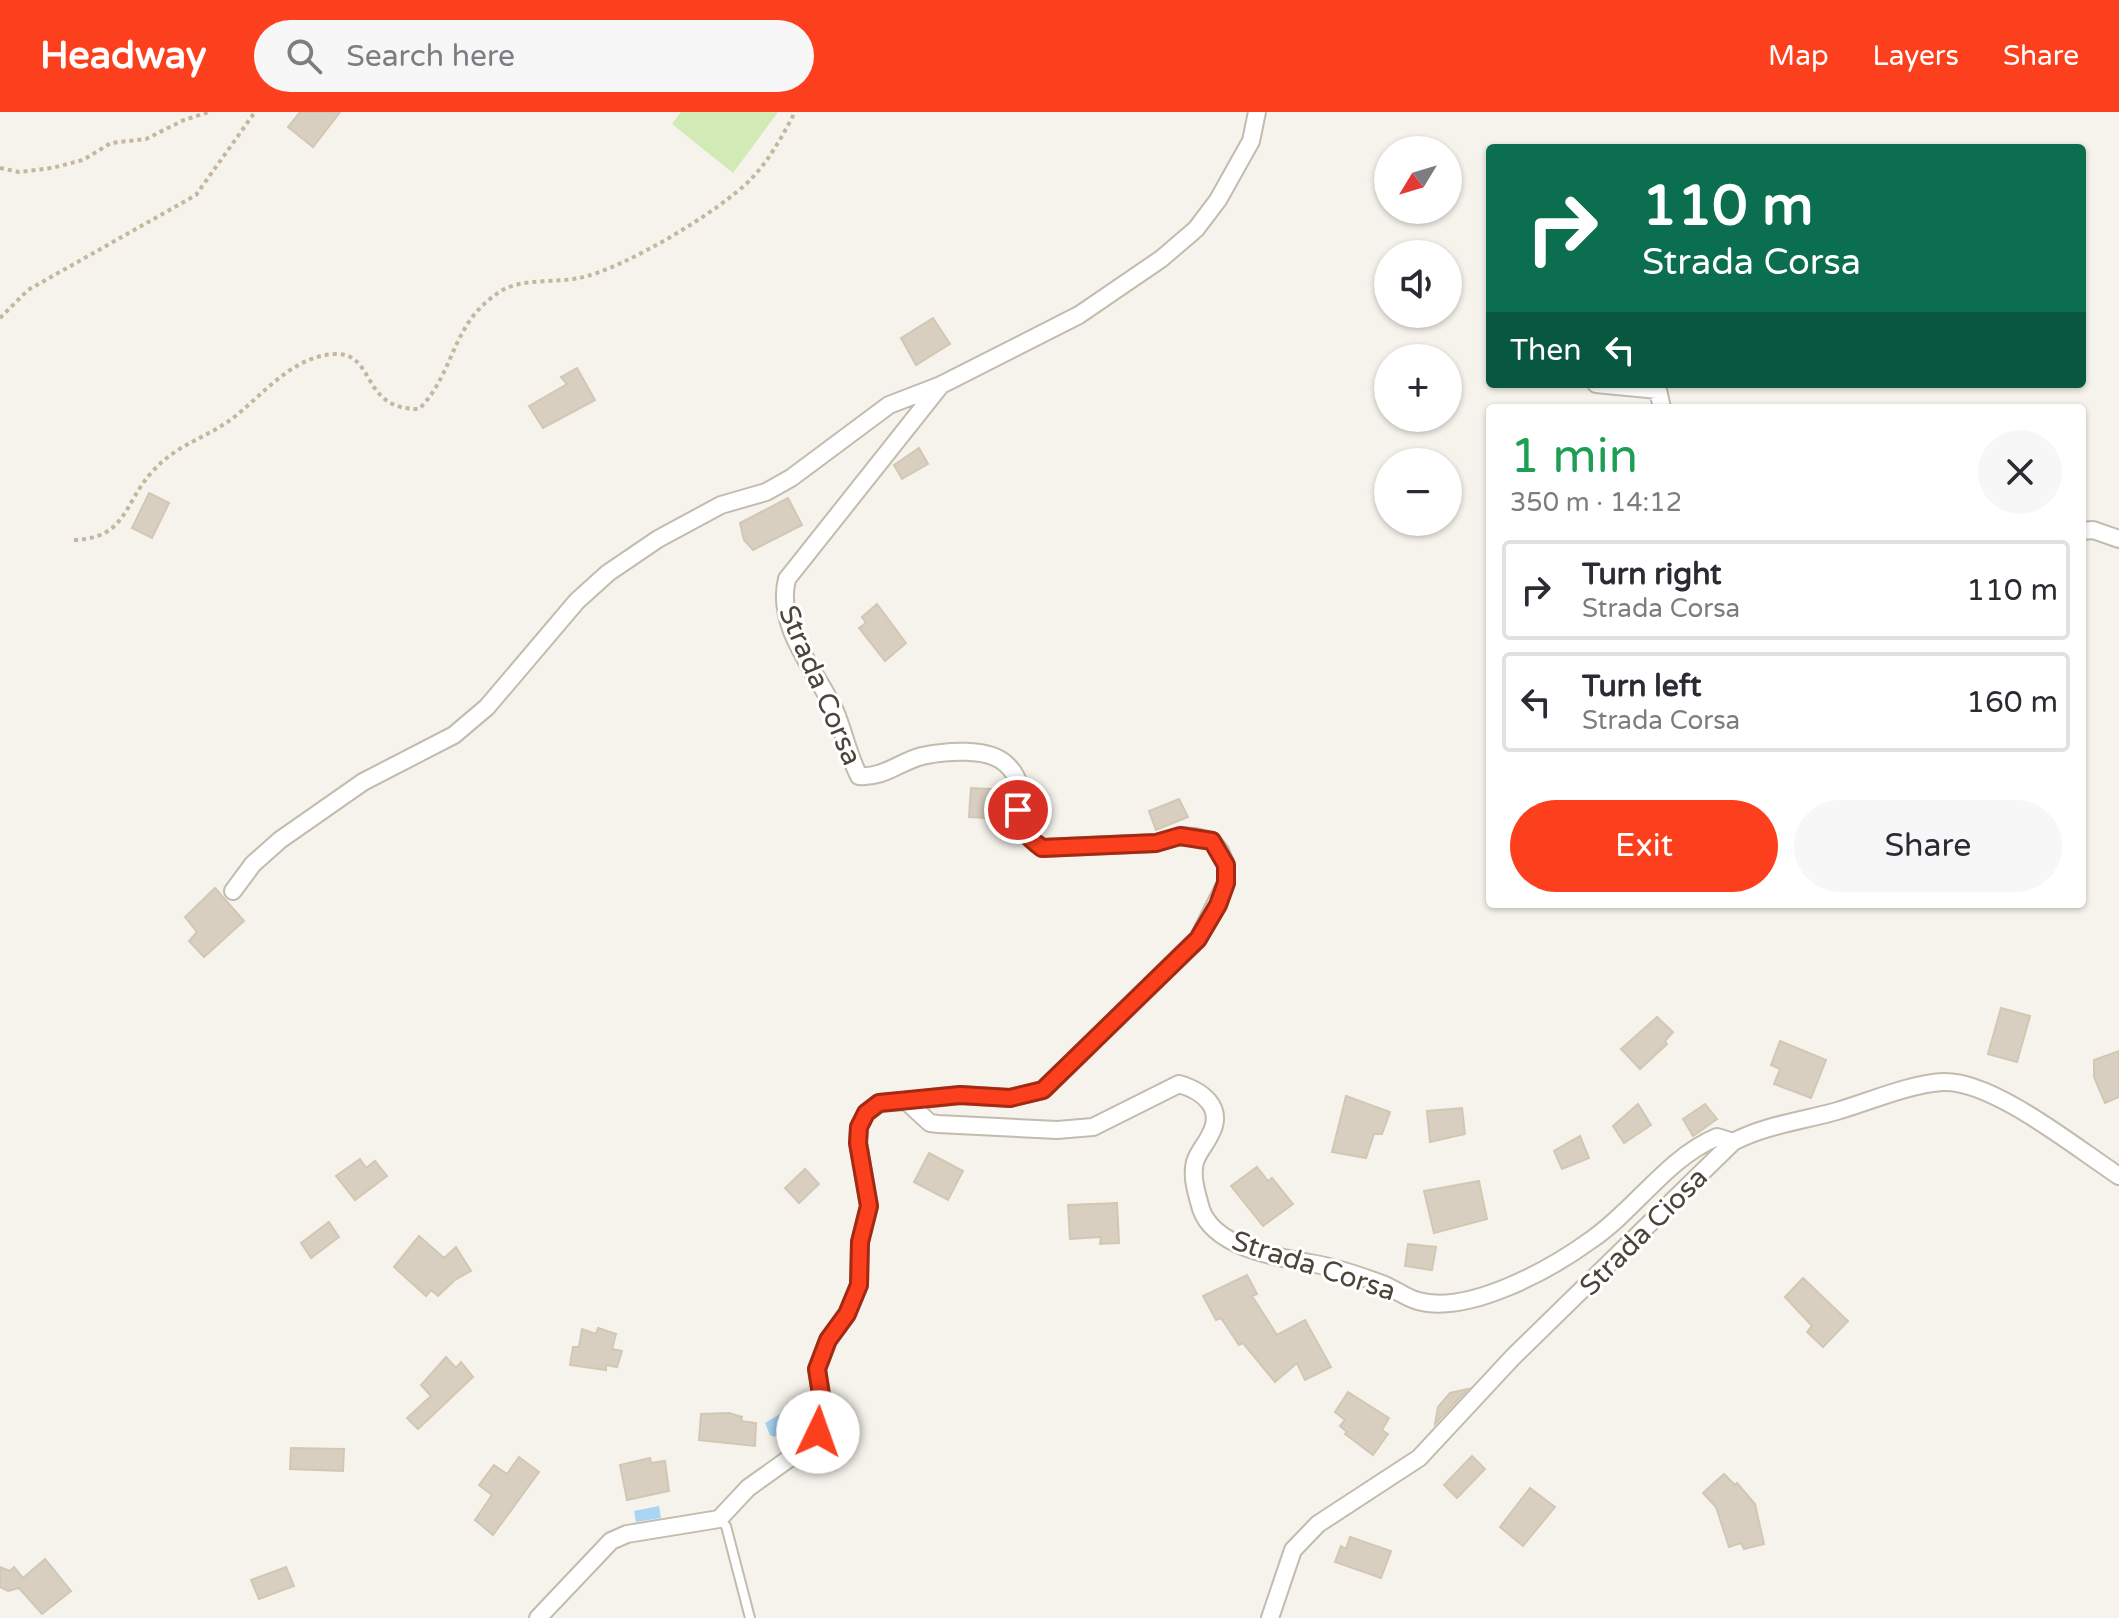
<!DOCTYPE html>
<html lang="en">
<head>
<meta charset="utf-8">
<style>
  :root { --surface:#fff; --page:#f7f7f7; --text:#2b2b33; --muted:#7c7c81; --line:#e1e1e2; --accent:#fc3f1d }
  body { margin:0; font-family:"Varela Round",sans-serif; background:var(--page); color:var(--text); height:100vh; display:flex; flex-direction:column; font-size:30px; white-space:nowrap }
  * { box-sizing:border-box; margin:0 }
  p { font-size:26px; color:var(--muted) }
  .icon { flex:none; width:44px; height:44px; fill:none; stroke:currentColor; stroke-width:2; stroke-linecap:round; stroke-linejoin:round }
  .map { position:relative; flex:1; overflow:hidden }
  .panel { position:absolute; left:1486px; top:292px; width:600px; height:504px; display:flex; flex-direction:column; background:var(--surface); border-radius:8px; box-shadow:0 2px 6px #0004 }
  .panel>* { flex:none }
  .hud { position:absolute; left:1486px; top:32px; width:600px; height:244px; border-radius:8px; box-shadow:0 2px 6px #0004; background:#0b6e4f; color:#fff; overflow:hidden }
  .needle { width:52px; rotate:232deg }
  .controls { position:absolute; left:1374px; top:24px; display:grid; gap:16px }
  .controls a { display:grid; place-items:center; width:88px; height:88px; border-radius:50%; background:var(--surface); box-shadow:0 2px 6px #0004; font-size:40px }
  .pin { position:absolute; display:grid; place-items:center; width:68px; height:68px; color:#fff; margin:-34px; border:4px solid #fff; border-radius:50%; box-shadow:0 2px 8px #0007 }
  .me { position:absolute; width:88px; margin:-44px; rotate:3deg; stroke-linejoin:round; filter:drop-shadow(0 0 6px #0008) }
  .turn { display:flex; align-items:center; gap:28px; height:168px; padding:0 24px; font-size:36px }
  .turn .icon { width:104px; height:104px; stroke-width:2.5 }
  .turn b { display:block; font-size:56px; line-height:68px }
  .then { display:flex; align-items:center; height:76px; padding:0 24px; background:#0003; gap:16px; font-size:30px }
  .round { display:grid; place-items:center; flex:none; width:84px; height:84px; border-radius:42px; background:var(--page) }
  .summary { display:flex; align-items:center; justify-content:space-between; height:136px; padding:0 24px }
  h1 { font-size:48px; font-weight:600; line-height:60px; color:#1e9e55 }
  .primary-button { display:flex; gap:16px; margin-top:auto; padding:16px 24px }
  .primary-button a { flex:1; height:92px; border-radius:48px; background:var(--accent); color:#fff; font-size:32px; font-weight:600; line-height:92px; text-align:center }
  .primary-button a+a { background:var(--page); color:var(--text) }
  ul { padding:0; list-style:none }
  li { display:flex; align-items:center; gap:24px; height:100px; margin:0 16px 12px; padding:0 8px; border:4px solid var(--line); border-radius:8px }
  li div { flex:1 }
  li b { display:block; font-size:30px }
  li em { font-style:normal }
  header { display:flex; align-items:center; gap:48px; box-sizing:border-box; height:112px; padding:0 40px; background:var(--accent); color:#fff }
  header strong { font-size:38px }
  nav { display:flex; gap:44px; margin-inline-start:auto; font-size:28px }
  .search { width:560px; height:72px; background:var(--page); display:flex; align-items:center; gap:20px; box-sizing:border-box; padding:0 28px; border-radius:44px; color:var(--muted); font-size:30px }
  .map>svg:first-child { display:block }
  .green { fill:#d2eab5 }
  .water { fill:#a9d4f2 }
  .building { fill:#d8cfc1; stroke:#d3c7b4; stroke-width:2 }
  .lines { fill:none; stroke-linecap:round; stroke-linejoin:round }
  .service-casing { stroke:#c2bbae; stroke-width:12 }
  .minor-casing { stroke:#c2bbae; stroke-width:20 }
  .path { stroke:#c4b79f; stroke-width:4; stroke-dasharray:4 4; stroke-linecap:butt }
  .service { stroke:#fff; stroke-width:8 }
  .minor { stroke:#fff; stroke-width:16 }
  .route-casing { stroke:#a42913; stroke-width:20 }
  .route { stroke:#fc3f1d; stroke-width:14 }
  .labels { text-anchor:middle; stroke-width:6; stroke-linejoin:round; paint-order:stroke }
  .street-label { font-size:28px; fill:#4b4439; stroke:#fff }
</style>
</head>
<body>
<header>
<strong>Headway</strong>
<div class="search"><svg class="icon" aria-label="search" viewBox="0 0 24 24"><circle cx="10" cy="10" r="6"/><path d="M15 15l6 6"/></svg>Search here</div>
<nav><a>Map</a><a>Layers</a><a>Share</a></nav>
</header>
<div class="map">
<svg width="2119" height="1506" viewBox="0 0 2119 1506">
  <rect width="100%" height="100%" fill="#f6f3ec"/>
  <path class="green" d="M681 0H778L733 61 672 12Z"/>
  <path class="water" d="M790 1296 797 1300 798 1308 774 1325 770 1323 765 1311Z
    M659 1394 661 1406 636 1410 634 1399Z"/>
  <path class="building" d="M300 0H340L313 35 288 15Z
    M933 206 950 232 916 253 901 226Z
    M577 256 595 288 543 316 529 294 567 272 561 265Z
    M919 336 928 352 902 367 894 353Z
    M149 381 169 391 152 426 132 416Z
    M788 386 802 413 753 438 744 428 740 411Z
    M877 492 906 531 885 549 859 516 866 511 862 505Z
    M971 676 1008 678V707L969 705Z
    M1179 687 1188 705 1156 718 1149 699Z
    M215 776 244 809 204 845 189 829 197 820 185 805Z
    M2001 896 2030 904 2017 950 1988 942Z
    M1657 905 1673 920 1665 929 1667 932 1640 957 1621 937Z
    M1780 929 1826 948 1811 986 1774 972 1780 957 1771 953Z
    M2119 939V985L2105 991 2094 965V948Z
    M1346 984 1390 1000 1382 1022H1374L1366 1046 1332 1040Z
    M1638 992 1651 1013 1624 1031 1613 1014Z
    M1705 992 1717 1007 1693 1024 1683 1007Z
    M1462 996 1465 1022 1430 1030 1427 999Z
    M1580 1024 1589 1046 1562 1057 1554 1039Z
    M929 1041 963 1059 948 1088 914 1070Z
    M360 1047 366 1056 375 1049 387 1064 355 1088 336 1064Z
    M1257 1055 1268 1069 1272 1066 1293 1092 1263 1114 1231 1074Z
    M805 1057 819 1072 799 1091 785 1076Z
    M1479 1069 1487 1107 1434 1121 1424 1079Z
    M1117 1091 1119 1131 1100 1132 1101 1125 1070 1127 1068 1093Z
    M329 1110 339 1125 311 1146 301 1131Z
    M419 1124 444 1146 456 1135 471 1159 455 1168 438 1184 431 1178 426 1184 394 1155Z
    M1408 1132 1436 1135 1432 1158 1405 1154Z
    M1247 1163 1257 1182 1252 1184 1277 1223 1305 1208 1331 1255 1305 1268 1297 1251 1275 1270 1243 1231 1239 1233 1221 1206 1216 1208 1203 1184Z
    M1803 1166 1848 1209 1823 1235 1807 1220 1812 1214 1785 1185Z
    M598 1216 616 1222 612 1237 622 1239 617 1255 606 1253V1258L570 1253 573 1235H579L582 1217 596 1222Z
    M446 1245 456 1256 461 1250 473 1265 418 1317 407 1306 431 1284 421 1273Z
    M1468 1277 1435 1312 1438 1295 1450 1281Z
    M1348 1280 1389 1306 1382 1318 1388 1322 1373 1343 1345 1322 1347 1320 1340 1314 1345 1308 1335 1300Z
    M729 1301 742 1305 741 1309 756 1311 755 1334 699 1328 701 1302Z
    M291 1336 344 1337 343 1359 290 1357Z
    M1472 1344 1485 1357 1457 1386 1444 1373Z
    M519 1345 539 1360 493 1423 475 1408 492 1383 479 1373 494 1353 507 1362Z
    M650 1346 651 1351 665 1349 669 1379 627 1388 620 1353Z
    M1724 1362 1735 1373 1737 1371 1755 1392 1764 1432 1744 1437 1741 1431 1729 1435 1716 1395 1703 1381Z
    M1530 1376 1555 1395 1523 1434 1500 1415Z
    M1350 1425 1391 1439 1381 1466 1335 1450 1341 1434 1346 1437Z
    M45 1447 71 1479 42 1502 19 1476 8 1479 0 1475V1455L10 1459 14 1455 23 1466Z
    M286 1455 294 1474 259 1487 251 1468Z"/>
  <g class="lines">
    <g class="service-casing">
      <path id="service" d="M719 1407 726 1414 750 1506"/>
    </g>
    <g class="minor-casing">
      <path id="minor" d="M1596 272 1658 278 1662 296
        M2082 419 2093 418 2119 427
        M233 779 253 752 280 728 363 670 454 623 487 595 577 489 608 461 658 427 721 393 766 380 791 366 889 293 941 273 1079 203 1161 147 1196 117 1218 88 1251 29 1257 0
        M906 989 960 983 1010 986 1043 978 1198 827 1226 771V753L1220 739 1212 729 1195 725 1180 724 1156 731 1042 736C998 706 1038 682 1006 652 988 635 945 639 922 644 899 650 884 666 859 664 848 643 844 620 835 599 816 558 775 515 787 467L941 273
        M538 1506 611 1429 627 1422 719 1407 748 1376 808 1333 818 1320 822 1289 817 1257 828 1228 847 1202 859 1173 860 1130 869 1094 858 1031 859 1015 866 1001 879 991 906 989 930 1011 938 1012 1057 1018 1093 1015 1179 972C1203 979 1225 996 1210 1023 1206 1032 1198 1040 1195 1050 1191 1065 1197 1082 1201 1097 1214 1135 1275 1145 1310 1151 1336 1155 1361 1164 1385 1173 1396 1178 1407 1186 1418 1189 1469 1203 1551 1157 1591 1128 1635 1098 1667 1046 1717 1025L1733 1030
        M1270 1506 1293 1438 1318 1412 1419 1346 1513 1245 1733 1030C1765 1013 1802 1009 1837 999 1871 989 1909 972 1943 970 1993 968 2076 1036 2119 1064"/>
    </g>
    <path class="path" d="M0 56 19 60 52 56 83 48 111 31 146 27 184 8 209 0
      M0 206 28 178 196 83 255 0
      M74 428C127 426 123 392 152 360 177 331 211 325 238 302 266 279 294 244 335 242 376 240 360 298 419 297 456 260 450 211 501 179 522 166 556 171 579 166 622 158 722 98 752 66 770 47 783 23 795 0"/>
    <use href="#service" class="service"/>
    <use href="#minor" class="minor"/>
  </g>
  <g class="lines">
    <g class="route-casing">
      <path id="route" d="M818 1320 822 1289 817 1257 828 1228 847 1202 859 1173 860 1130 869 1094 858 1031 859 1015 866 1001 879 991 960 983 1010 986 1043 978 1198 827 1218 793 1226 771V753L1212 729 1180 724 1156 731 1042 736C1027 725 1020 717 1018 698"/>
    </g>
    <use href="#route" class="route"/>
  </g>
  <g class="labels">
    <g class="street-label">
      <text transform="translate(821 573) rotate(67)" y="10">Strada Corsa</text>
      <text transform="translate(1643 1119) rotate(-45)" y="10">Strada Ciosa</text>
      <text transform="translate(1314 1153) rotate(18)" y="10">Strada Corsa</text>
    </g>
  </g>
</svg>
<div class="controls">
<a><svg class="needle" viewBox="-14 -14 28 28"><path d="M0-13l5 13h-10z" fill="#e53935"/><path d="M0 13l5-13h-10z" fill="#7c7c81"/></svg></a>
<a><svg class="icon" aria-label="sound" viewBox="0 0 24 24"><path d="M4 9h4l5-4v14l-5-4H4zM17 9q2 3 0 6"/></svg></a>
<a>+</a>
<a>−</a>
</div>
<div class="pin" style="left:1018px;top:698px;background:#d93025"><svg class="icon" aria-label="arrive" viewBox="0 0 24 24"><path d="M6 21V4h12l-3 4 3 4H6"/></svg></div>
<svg class="me" style="left:818px;top:1320px" viewBox="-20 -20 40 40"><circle r="19" fill="#fff"/><path d="M0-13L10 11 0 6-10 11z" fill="#fc3f1d"/></svg>
<div class="hud">
<div class="turn"><svg class="icon" aria-label="right" viewBox="0 0 24 24"><path d="M7 20v-9h11M14 6l5 5-5 5"/></svg><div><b>110 m</b>Strada Corsa</div></div>
<div class="then">Then<svg class="icon" aria-label="left" viewBox="0 0 24 24"><path d="M17 20v-9H6M10 6l-5 5 5 5"/></svg></div>
</div>
<section class="panel">
<div class="summary"><div><h1>1 min</h1><p>350 m · 14:12</p></div><a class="round"><svg class="icon" aria-label="close" viewBox="0 0 24 24"><path d="M6 6l12 12M18 6L6 18"/></svg></a></div>
<ul>
<li><svg class="icon" aria-label="right" viewBox="0 0 24 24"><path d="M7 20v-9h11M14 6l5 5-5 5"/></svg><div><b>Turn right</b><p>Strada Corsa</p></div><em>110 m</em></li>
<li><svg class="icon" aria-label="left" viewBox="0 0 24 24"><path d="M17 20v-9H6M10 6l-5 5 5 5"/></svg><div><b>Turn left</b><p>Strada Corsa</p></div><em>160 m</em></li>
</ul>
<div class="primary-button"><a>Exit</a><a>Share</a></div>
</section>
</div>
</body>
</html>
